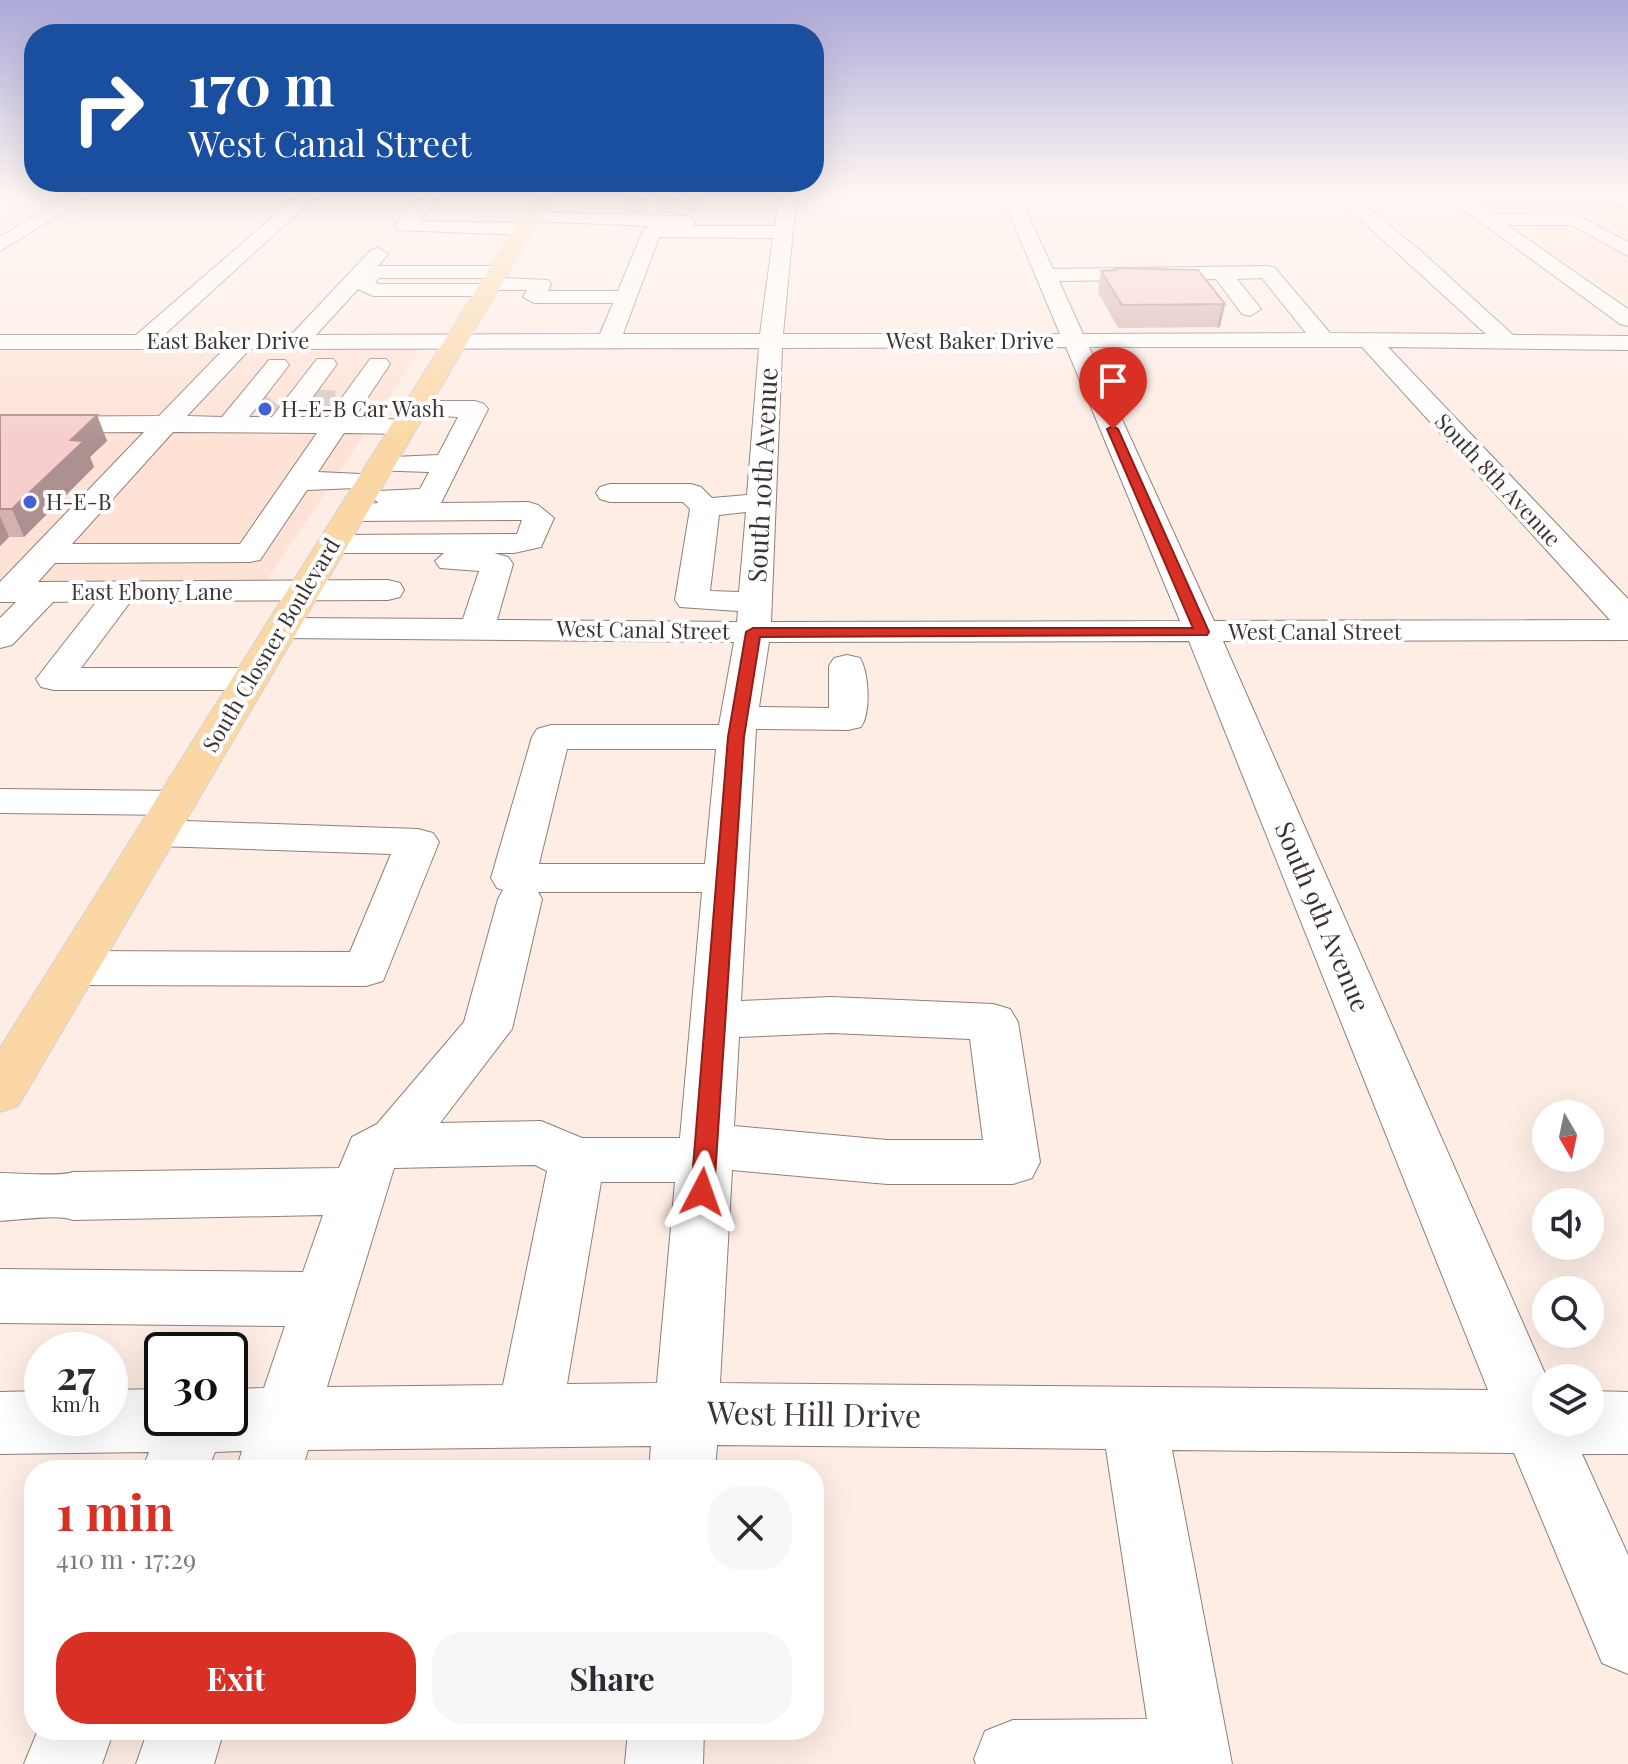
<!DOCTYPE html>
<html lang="en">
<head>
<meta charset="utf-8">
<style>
  :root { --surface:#fff; --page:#f7f7f7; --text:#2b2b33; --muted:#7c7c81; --accent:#d93025 }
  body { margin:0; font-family:"Playfair Display",serif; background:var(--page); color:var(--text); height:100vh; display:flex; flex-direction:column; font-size:30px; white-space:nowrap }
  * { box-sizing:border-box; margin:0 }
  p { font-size:26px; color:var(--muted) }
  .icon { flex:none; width:44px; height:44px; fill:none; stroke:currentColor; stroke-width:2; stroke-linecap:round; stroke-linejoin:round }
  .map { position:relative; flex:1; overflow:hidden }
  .details { position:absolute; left:24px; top:1460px; width:800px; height:280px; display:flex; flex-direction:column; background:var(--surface); border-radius:32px; box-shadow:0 8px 32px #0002 }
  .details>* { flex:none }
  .banner { position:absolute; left:24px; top:24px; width:800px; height:168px; border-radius:32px; box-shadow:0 8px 32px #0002; background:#1a4fa0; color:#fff; overflow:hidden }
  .needle { width:52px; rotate:171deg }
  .buttons { position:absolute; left:1532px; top:1100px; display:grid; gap:16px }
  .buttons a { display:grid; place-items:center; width:72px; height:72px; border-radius:50%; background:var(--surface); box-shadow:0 8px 32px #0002; font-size:40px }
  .speed { position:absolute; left:24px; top:1332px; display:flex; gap:16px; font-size:40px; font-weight:700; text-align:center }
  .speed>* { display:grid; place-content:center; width:104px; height:104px; border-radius:50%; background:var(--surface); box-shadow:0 8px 32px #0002; line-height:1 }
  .speed small { font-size:20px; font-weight:400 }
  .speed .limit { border:4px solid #111; border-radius:12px; background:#fff; color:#111 }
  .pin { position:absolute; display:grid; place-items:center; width:68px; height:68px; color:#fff; margin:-82px -34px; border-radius:50% 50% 50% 0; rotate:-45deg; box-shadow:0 0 8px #0007 }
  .pin .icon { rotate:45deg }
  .me { position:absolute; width:88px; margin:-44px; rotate:4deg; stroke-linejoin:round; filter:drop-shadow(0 0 6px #0008) }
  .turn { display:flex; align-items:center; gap:28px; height:168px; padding:0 32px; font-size:36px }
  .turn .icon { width:104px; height:104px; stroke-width:2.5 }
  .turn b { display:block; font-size:56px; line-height:68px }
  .round { display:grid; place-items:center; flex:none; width:84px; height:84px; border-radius:32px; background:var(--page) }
  .headline { display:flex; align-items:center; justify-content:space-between; height:136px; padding:0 32px }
  h1 { font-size:48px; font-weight:700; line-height:60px; color:var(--accent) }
  .action { display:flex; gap:16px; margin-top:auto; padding:16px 32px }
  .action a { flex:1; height:92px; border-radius:32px; background:var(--accent); color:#fff; font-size:32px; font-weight:700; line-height:92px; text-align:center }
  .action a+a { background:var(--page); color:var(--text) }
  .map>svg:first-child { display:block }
  .built { fill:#ffe2d6 }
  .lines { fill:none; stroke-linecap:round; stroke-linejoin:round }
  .minor-tunnel-far1 { stroke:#d7c8c1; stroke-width:20; stroke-dasharray:20 10; stroke-linecap:butt }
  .minor-tunnel { stroke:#d7c8c1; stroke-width:25; stroke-dasharray:25 13; stroke-linecap:butt }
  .minor-casing { stroke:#927f77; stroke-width:2 }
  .major-casing { stroke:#d4d2d2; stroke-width:2 }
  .minor { fill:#fff; fill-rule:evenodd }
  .major { fill:#fbd7a5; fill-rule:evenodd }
  .wall { fill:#d4b0b0 }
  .shaded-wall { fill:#ad9090 }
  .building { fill:#f7cdcd; stroke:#ad9090; stroke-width:2 }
  .route { fill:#d93025; stroke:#8d1f18; stroke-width:2 }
  .poi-dot { fill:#4462d5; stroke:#fff; stroke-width:3 }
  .labels { text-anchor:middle; stroke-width:8; stroke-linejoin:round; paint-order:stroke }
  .far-street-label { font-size:22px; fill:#3c3431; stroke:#fff }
  .far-poi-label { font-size:22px; fill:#3c3431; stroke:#fff; text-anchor:start }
  .street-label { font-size:26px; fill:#3c3431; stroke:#fff }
  .near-street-label { font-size:32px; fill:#3c3431; stroke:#fff }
</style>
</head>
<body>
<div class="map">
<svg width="1628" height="1764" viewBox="0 0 1628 1764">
  <rect width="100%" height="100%" fill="#feede5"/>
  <path class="built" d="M1470 198H1628V303Z
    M0 347 422 348 264 584H0Z"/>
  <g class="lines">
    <path class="minor-tunnel-far1" d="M625 203H708"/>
    <path class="minor-tunnel" d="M312 402 335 403
      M261 416 273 401"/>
    <g class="minor-casing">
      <path id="minor" d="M65 198H86L0 251V237Z
        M295 198H314L164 335H291L371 250 378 248 388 254 378 266H498L508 272 499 278 548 280 551 284 548 291H618L643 231 649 226 531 221 525 220 522 216 525 212 686 216 693 218 695 222 693 226H775L779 198H796L783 334H1060L1003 198H1020L1053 269 1268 266 1275 268 1330 333 1486 334 1337 198H1356L1423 253 1513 335 1628 336V350L1388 347 1628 599V640L1223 641 1547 1378 1546 1422H1590V1391L1628 1392V1454H1582L1628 1555V1674L1602 1663 1514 1453 1172 1450 1232 1764H976L974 1759 985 1731 1013 1720 1147 1719 1106 1449 717 1445 715 1470H649L651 1446 308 1450 302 1470H236L242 1451 215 1452 208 1470H142L149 1452 0 1454V1392L42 1391V1418H110V1390L162 1389V1418H230V1389L264 1388 285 1326 0 1323V1269L303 1272 323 1215 73 1220C57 1214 20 1220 0 1221V1173C19 1173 59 1177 73 1172L339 1168 352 1137 377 1124 464 1022 498 899 503 890 497 888 491 878 532 737 537 729 551 725H719L734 642 282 638 270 635 265 628 270 621 282 618 463 619 479 571 440 568 435 561 444 553H333L322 551 318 544 322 537 333 535 517 534 522 520 352 521 342 518 337 512 342 506 378 503 373 497 378 491 420 489 429 472 371 470 367 464 371 458 438 455 458 417 405 414 401 409 405 404 414 401H475L484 404 488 409 441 503 528 502 538 505 554 518 541 547 514 553H494L508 557 513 564 497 620 737 622 738 611 680 607 675 600 690 509 683 502H610L600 499 596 493 600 487 610 484H691L701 487 712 498 747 495 759 348 250 349 187 416 222 417 269 360H285L289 365 249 417H272L317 359H333L337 364 298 417H328L370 359H386L390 364 354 418 413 420 417 426 413 432 404 434 344 433 318 472 381 475 385 481 381 487 307 490 260 560 249 562 55 563 38 582 388 580 400 583 404 590 400 597 388 600 131 601 81 668H251L264 671 269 679 264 687 251 690H54L41 687 36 679 97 601 53 602 12 645 0 648V618L16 602H0V582L144 432 0 433V417L159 416 224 349H0V335H136ZM659 237 773 238 760 334H623ZM379 278H490L481 284H378L375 282ZM1262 278 1306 333 1083 334 1059 281 1216 279 1242 314 1250 316 1261 309 1237 279ZM358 289 373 296H487L497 290H527L523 297 534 303H613L600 334 316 335ZM1066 347 1180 621 771 622 782 348ZM1089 347H1362L1610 620 1214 621ZM173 432 317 433 240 544H72ZM746 512 739 592 710 591 719 515ZM1189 641 1488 1390 720 1383 732 1170 887 1184H1013L1032 1178 1040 1162 1018 1022 1010 1009 993 1004 831 997 741 1001 756 729 848 730 861 727C871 713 869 673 860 658L847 655 834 658 829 666V708L759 707 769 642ZM567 749H716L705 864H539ZM538 892H702L680 1138H582L541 1121 440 1123 512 1029 542 899ZM831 1033 970 1039 983 1140H887L734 1126 739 1037ZM535 1165 547 1171 503 1385 327 1387 394 1168ZM601 1182H675L657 1383 567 1384Z
        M420 198H438L419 221 524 223 533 229 524 235 397 230 395 226 397 222Z
        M1448 198H1468L1491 214 1576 215 1628 242V256L1572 225H1507L1628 309V326L1620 324Z
        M1604 198H1628V209Z
        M0 789 176 791 190 794 196 803 190 812 176 815 0 813Z
        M158 820 418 829 433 833 439 842 383 981 366 986 76 985 59 980 52 968 59 956 76 951 350 952 391 854 158 846 143 842 137 833 143 824Z
        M38 1730H114L102 1764H24Z
        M148 1730H224L214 1764H136Z
        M628 1730H704L703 1764H625Z"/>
    </g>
    <g class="major-casing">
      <path id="major" d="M534 198H552L18 1106 0 1112V1048Z"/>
    </g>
    <use href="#minor" class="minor"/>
    <use href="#major" class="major"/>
  </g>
  <path class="wall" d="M1115 268 1225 304 1220 327 1118 328 1098 292 1101 271 1114 270Z
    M0 415H97L107 441 90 457 94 467 24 537H9L0 546Z"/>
  <path class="shaded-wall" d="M1225 304 1220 327 1217 328 1222 305Z
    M97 415 107 441 90 457 94 467 24 537 12 509 71 440Z
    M0 516 9 537 0 546Z"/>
  <path class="building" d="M1115 268 1198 270 1225 304 1122 305 1101 271 1116 270Z
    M0 415H97L71 440 84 441 12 509H0Z"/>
  <linearGradient id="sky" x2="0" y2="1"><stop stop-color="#aca9d9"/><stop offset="0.44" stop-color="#fff7f3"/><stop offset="1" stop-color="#fff7f3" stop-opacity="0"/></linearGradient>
  <rect width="1628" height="445" fill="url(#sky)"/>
  <path class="route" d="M1113 426 1118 429 1209 632 1207 635 760 637 744 737 714 1192 710 1199 702 1201 694 1199 691 1192 728 737 746 632 753 628H1193L1107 429Z"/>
  <g class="poi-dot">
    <circle cx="265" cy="409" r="8"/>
    <circle cx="30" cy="502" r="8"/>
  </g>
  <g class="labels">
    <g class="far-street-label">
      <text x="228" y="349">East Baker Drive</text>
      <text x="970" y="349">West Baker Drive</text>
      <text transform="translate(1498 480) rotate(47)" y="8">South 8th Avenue</text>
      <text x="152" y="600">East Ebony Lane</text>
      <text transform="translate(643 630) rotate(1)" y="8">West Canal Street</text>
      <text x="1315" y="640">West Canal Street</text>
      <text transform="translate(271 645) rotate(-59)" y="8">South Closner Boulevard</text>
    </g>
    <g class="far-poi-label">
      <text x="281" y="417">H-E-B Car Wash</text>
      <text x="46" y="510">H-E-B</text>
    </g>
    <g class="street-label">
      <text transform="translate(763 475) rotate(-87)" y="9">South 10th Avenue</text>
      <text transform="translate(1322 917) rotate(67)" y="9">South 9th Avenue</text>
    </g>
    <g class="near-street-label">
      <text transform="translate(814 1415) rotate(1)" y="11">West Hill Drive</text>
    </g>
  </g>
</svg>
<div class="buttons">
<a><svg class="needle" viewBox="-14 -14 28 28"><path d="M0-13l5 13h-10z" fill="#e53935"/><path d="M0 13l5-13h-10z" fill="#7c7c81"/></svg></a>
<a><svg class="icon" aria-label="sound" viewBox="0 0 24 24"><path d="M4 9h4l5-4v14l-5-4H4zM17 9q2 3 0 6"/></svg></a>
<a><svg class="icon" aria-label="search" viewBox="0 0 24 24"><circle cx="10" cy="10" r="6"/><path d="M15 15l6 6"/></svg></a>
<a><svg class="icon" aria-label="layers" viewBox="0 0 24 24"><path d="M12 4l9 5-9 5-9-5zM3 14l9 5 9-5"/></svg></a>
</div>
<div class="speed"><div>27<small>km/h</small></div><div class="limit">30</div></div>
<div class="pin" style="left:1113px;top:429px;background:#d93025"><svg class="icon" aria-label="arrive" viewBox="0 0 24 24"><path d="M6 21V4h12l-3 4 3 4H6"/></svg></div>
<svg class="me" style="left:702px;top:1192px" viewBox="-20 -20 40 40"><path d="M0-17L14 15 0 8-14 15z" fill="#d93025" stroke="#fff" stroke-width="4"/></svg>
<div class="banner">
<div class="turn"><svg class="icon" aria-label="right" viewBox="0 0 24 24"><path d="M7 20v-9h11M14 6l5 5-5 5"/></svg><div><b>170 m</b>West Canal Street</div></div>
</div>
<section class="details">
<div class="headline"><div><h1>1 min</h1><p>410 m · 17:29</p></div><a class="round"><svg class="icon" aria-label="close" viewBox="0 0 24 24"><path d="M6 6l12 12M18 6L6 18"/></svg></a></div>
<div class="action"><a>Exit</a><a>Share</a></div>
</section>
</div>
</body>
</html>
